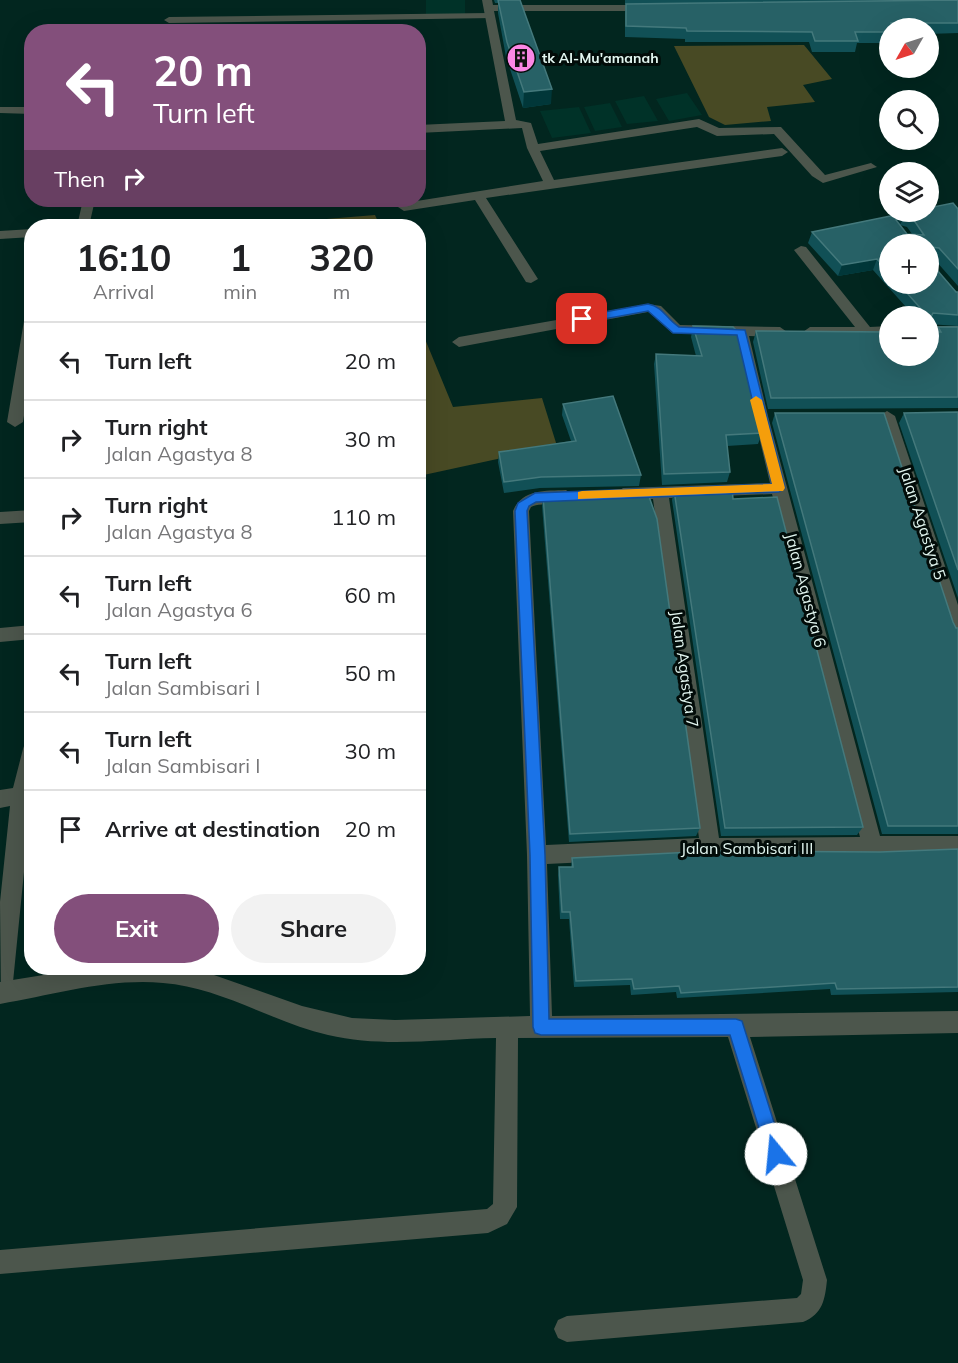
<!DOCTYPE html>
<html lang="en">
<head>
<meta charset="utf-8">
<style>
  :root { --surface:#fff; --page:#f2f2f2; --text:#202124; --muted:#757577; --line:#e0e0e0; --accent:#834f7b }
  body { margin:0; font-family:Mulish,sans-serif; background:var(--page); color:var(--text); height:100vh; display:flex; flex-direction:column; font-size:22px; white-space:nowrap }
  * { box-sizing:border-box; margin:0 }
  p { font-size:20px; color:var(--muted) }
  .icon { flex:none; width:33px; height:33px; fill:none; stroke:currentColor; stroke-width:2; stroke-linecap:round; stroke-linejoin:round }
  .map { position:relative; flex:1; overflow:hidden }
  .details { position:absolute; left:24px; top:219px; width:402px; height:756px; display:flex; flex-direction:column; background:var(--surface); border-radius:24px; box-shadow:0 6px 24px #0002 }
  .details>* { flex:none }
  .banner { position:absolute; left:24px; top:24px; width:402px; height:183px; border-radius:24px; box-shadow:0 6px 24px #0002; background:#834f7b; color:#fff; overflow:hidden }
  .needle { width:39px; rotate:231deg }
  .controls { position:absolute; left:879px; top:18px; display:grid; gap:12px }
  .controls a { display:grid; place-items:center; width:60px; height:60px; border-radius:50%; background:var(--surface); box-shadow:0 6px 24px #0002; font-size:30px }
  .pin { position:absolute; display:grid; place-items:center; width:51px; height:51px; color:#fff; margin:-26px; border-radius:12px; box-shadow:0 3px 9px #0006 }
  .me { position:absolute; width:66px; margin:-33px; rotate:343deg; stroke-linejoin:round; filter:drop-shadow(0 0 4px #0008) }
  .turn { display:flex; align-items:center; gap:21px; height:126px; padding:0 30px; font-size:27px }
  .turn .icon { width:78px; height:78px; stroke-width:2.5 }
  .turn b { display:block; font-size:42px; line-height:51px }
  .then { display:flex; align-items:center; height:57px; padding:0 30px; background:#0003; gap:12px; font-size:22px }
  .eta { display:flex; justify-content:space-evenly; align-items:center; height:102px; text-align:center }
  .eta b { font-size:36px; font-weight:700; line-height:42px }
  .primary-button { display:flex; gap:12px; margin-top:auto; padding:12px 30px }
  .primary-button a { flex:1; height:69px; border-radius:36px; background:var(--accent); color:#fff; font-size:24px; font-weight:700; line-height:69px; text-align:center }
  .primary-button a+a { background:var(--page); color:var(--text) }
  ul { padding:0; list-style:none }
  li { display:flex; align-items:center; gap:18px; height:78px; padding:0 30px; border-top:2px solid var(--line) }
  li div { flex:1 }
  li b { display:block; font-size:22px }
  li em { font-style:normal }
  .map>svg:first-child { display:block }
  .built { fill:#003228 }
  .green { fill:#484a24 }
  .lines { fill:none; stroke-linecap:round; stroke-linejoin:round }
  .lane { fill:#4c564c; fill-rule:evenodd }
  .street { fill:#4c564c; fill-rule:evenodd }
  .wall { fill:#115056; fill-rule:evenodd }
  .shaded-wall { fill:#013739 }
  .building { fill:#276166; stroke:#44797c; stroke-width:1.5; fill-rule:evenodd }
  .route { fill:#1a73e8; stroke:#114b97; stroke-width:1.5 }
  .slow { fill:#f59e0b }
  .labels { text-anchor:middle; stroke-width:6; stroke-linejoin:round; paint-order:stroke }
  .far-poi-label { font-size:14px; font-weight:bold; fill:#e2f6f0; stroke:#020c09; text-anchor:start }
  .street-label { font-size:16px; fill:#e2f6f0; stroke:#020c09 }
</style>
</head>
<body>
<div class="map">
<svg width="958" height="1363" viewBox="0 0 958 1363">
  <rect width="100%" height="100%" fill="#02261f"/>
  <path class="built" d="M426 0H465V14L426 15Z
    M687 93 702 115 669 121 656 99Z
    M644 96 658 121 627 124 615 101Z
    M610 103 622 127 595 131 584 107Z
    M579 107 591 133 552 138 540 111Z"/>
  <path class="green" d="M804 45 832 79 803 85 815 102 767 107 771 121 725 125 709 117 674 46Z
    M375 215 380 226H242Z
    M418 322 453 407 542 398 557 446 419 476Z"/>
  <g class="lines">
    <path class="lane" d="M489 13 493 14V18L169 23 164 20 169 17Z
      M32 510V522L0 524V512Z
      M32 625V639L0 642V628Z
      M32 741V792L12 992 9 1000 1 1003 0 902 10 806 0 808V790L13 788 23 749 25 743Z"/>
    <path class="street" d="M482 0H492L493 5H648L653 8 648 11H494L516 120 531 123 538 144 699 119 719 128 781 127 825 175 871 163 877 167 823 183 812 176 774 134 717 136 697 127 540 151 554 180 782 148 788 152 782 156 486 198 538 279 531 283 526 282 475 200 404 211 398 207 404 203 543 181 527 148 522 128 418 133V125L505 121Z
      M0 107H32V114L0 113Z
      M83 200H95L89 226H77Z
      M32 229V237L0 239V231Z
      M801 246 806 247 870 327 890 326V336L805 335 803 332 810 327H855L794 250Z
      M648 304 661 306 680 325 780 327 787 332 780 337 749 336 768 416 880 836H958V854L879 855 873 857 867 855 710 856 547 864 552 1016 958 1011V1033L750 1037 827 1280C825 1299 823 1314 803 1322L567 1342 558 1338 554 1329 558 1320 567 1316 797 1298 801 1294 803 1280 728 1037 518 1038 517 1207 507 1224 488 1233 0 1274V1250L487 1209 493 1204 496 1038C440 1039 383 1048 328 1035 272 1022 220 987 163 983 109 978 53 995 0 1004V982L87 968H194L302 1006 352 1018 395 1020 530 1016 527 855 513 511C522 489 545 491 566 490L574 496C567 508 543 501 531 507L529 511 546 845 699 838 653 499 623 500 615 494 623 488 770 483 735 336 672 333 652 313 648 312 459 347 452 342 459 337ZM772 494 860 837 719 838 669 498Z
      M32 311V364L23 422 15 427 7 422 25 315Z
      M928 326H958V336H928Z
      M887 411 895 416 958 605V638L952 636 949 631 879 416Z"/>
  </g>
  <path class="wall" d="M494 0H520L551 104 523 108 506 57 498 13V3H495Z
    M625 0H958V33L928 34V28H890V43H857L855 52H812L809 42H685V39L625 37V14L626 4H625Z
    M958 209V286L935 260 931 259V263L956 292H958V326L928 324V316H914L873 270 838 276 808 243 812 232 910 212ZM900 225 907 227 912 234H907ZM890 244 928 284H890Z
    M693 326 762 433 758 444 727 446 730 472 727 482 662 485 654 364 656 354 696 356 691 337Z
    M938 327H958V408L768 409 753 342 756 331 936 332Z
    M563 404 641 475 639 486 540 488 504 493 498 462 499 452 571 441 562 415Z
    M958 412V598L899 423 904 413Z
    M775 413 953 622 956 628H958V834H882L772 423Z
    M674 490 733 499 863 827 857 835 721 836 672 500Z
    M543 496 700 828 696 836 569 842 542 506Z
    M958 849V992L831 995 830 989 677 998 676 992 631 995 630 985 574 987 569 919H560L558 875 559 867H571L572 858 880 852Z"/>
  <path class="shaded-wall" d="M552 89 551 104 523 108 524 92Z
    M905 214 900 225 892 231 896 220Z
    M877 259 873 270 838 276 842 265Z"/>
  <path class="building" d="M498 0H520L552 89 524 92 507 42Z
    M958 0V23H891L893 28H890V32H855L858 41H815L812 32 687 31 686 28 626 26V4Z
    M953 203 958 209V269L939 248 931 247V263L956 292H958V315L933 313 930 319 899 284H928V244H890V273L877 259 842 265 812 232 910 212H928V208ZM905 214 911 216 924 235 907 234 896 220Z
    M693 326 733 327 737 331 762 433 726 435 730 472 664 474 656 354 702 356Z
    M938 327H958V397L771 398 756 331 890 332V356H928V332H941Z
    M613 396 641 475 541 477 504 482 499 452 576 441 563 404Z
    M958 412V570L904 413Z
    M775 413H884L953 622 956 628H958V826H888Z
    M732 488 733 499 777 497 863 827 725 828 674 490Z
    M647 491 657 519 700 828 570 834 543 496Z
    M958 849V987L837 989 835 983 681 993 679 986 634 989 632 979 576 981 570 912H562L559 867H573L572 858 714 851 880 852Z"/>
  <path class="route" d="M648 304C664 307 666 319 679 327L745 330 785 488 779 492 536 502 529 506 527 511 545 855 549 1019H736L742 1021 784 1154 782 1160 776 1163 769 1160 767 1154 730 1035H541L535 1033 533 1027 530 855 515 511 518 503 535 493 772 484 737 335 673 333 648 311 582 323 577 319 582 316Z"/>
  <path class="slow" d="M756 396 762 400 785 488 783 491 578 499V492L582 491 772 484 750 400Z"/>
  <defs>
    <g id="building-disc" transform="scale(1.5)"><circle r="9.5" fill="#fb87e5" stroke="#020c09"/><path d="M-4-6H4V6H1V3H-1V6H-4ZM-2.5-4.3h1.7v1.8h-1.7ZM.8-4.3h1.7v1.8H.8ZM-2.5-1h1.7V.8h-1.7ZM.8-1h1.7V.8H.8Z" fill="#111"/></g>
  </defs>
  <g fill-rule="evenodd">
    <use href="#building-disc" x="521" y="58"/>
  </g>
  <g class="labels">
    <g class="far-poi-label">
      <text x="542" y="63">tk Al-Mu'amanah</text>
    </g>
    <g class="street-label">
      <text transform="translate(923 523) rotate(72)" y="6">Jalan Agastya 5</text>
      <text transform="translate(806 590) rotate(75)" y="6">Jalan Agastya 6</text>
      <text transform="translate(685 669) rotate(82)" y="6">Jalan Agastya 7</text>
      <text x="747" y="854">Jalan Sambisari III</text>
    </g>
  </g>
</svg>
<div class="controls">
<a><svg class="needle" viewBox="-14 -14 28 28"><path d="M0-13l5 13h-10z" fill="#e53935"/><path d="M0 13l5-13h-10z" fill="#757577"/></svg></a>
<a><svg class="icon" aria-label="search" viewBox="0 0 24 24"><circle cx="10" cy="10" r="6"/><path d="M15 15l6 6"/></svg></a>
<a><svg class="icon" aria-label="layers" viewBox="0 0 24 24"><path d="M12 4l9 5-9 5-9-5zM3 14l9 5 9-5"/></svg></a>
<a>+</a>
<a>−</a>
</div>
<div class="pin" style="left:582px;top:319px;background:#d93025"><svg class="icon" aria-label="arrive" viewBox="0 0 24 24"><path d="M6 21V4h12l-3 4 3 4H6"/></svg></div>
<svg class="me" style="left:776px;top:1154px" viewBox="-20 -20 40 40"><circle r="19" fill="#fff"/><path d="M0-13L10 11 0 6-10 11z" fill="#1a73e8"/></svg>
<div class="banner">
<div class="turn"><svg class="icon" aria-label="left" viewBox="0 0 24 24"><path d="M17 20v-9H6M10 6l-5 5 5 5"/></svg><div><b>20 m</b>Turn left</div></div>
<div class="then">Then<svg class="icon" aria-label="right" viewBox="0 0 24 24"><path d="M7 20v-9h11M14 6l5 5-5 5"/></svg></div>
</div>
<section class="details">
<div class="eta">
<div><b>16:10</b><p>Arrival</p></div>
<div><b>1</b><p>min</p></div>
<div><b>320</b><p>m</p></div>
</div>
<ul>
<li><svg class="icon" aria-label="left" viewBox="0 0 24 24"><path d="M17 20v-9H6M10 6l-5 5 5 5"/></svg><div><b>Turn left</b></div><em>20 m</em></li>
<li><svg class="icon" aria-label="right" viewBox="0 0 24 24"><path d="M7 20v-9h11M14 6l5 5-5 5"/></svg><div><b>Turn right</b><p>Jalan Agastya 8</p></div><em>30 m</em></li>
<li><svg class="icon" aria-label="right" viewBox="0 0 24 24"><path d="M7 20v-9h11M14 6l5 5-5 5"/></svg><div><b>Turn right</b><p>Jalan Agastya 8</p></div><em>110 m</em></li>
<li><svg class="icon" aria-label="left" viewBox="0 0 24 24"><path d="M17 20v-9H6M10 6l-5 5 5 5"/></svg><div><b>Turn left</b><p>Jalan Agastya 6</p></div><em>60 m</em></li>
<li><svg class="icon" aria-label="left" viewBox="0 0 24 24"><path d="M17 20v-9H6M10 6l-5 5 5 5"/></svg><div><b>Turn left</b><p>Jalan Sambisari I</p></div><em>50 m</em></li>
<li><svg class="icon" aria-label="left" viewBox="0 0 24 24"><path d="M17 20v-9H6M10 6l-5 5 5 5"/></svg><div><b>Turn left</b><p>Jalan Sambisari I</p></div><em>30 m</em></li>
<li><svg class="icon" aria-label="arrive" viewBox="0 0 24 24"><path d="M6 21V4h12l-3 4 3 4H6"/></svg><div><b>Arrive at destination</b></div><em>20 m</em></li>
</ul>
<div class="primary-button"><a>Exit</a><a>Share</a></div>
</section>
</div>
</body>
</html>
